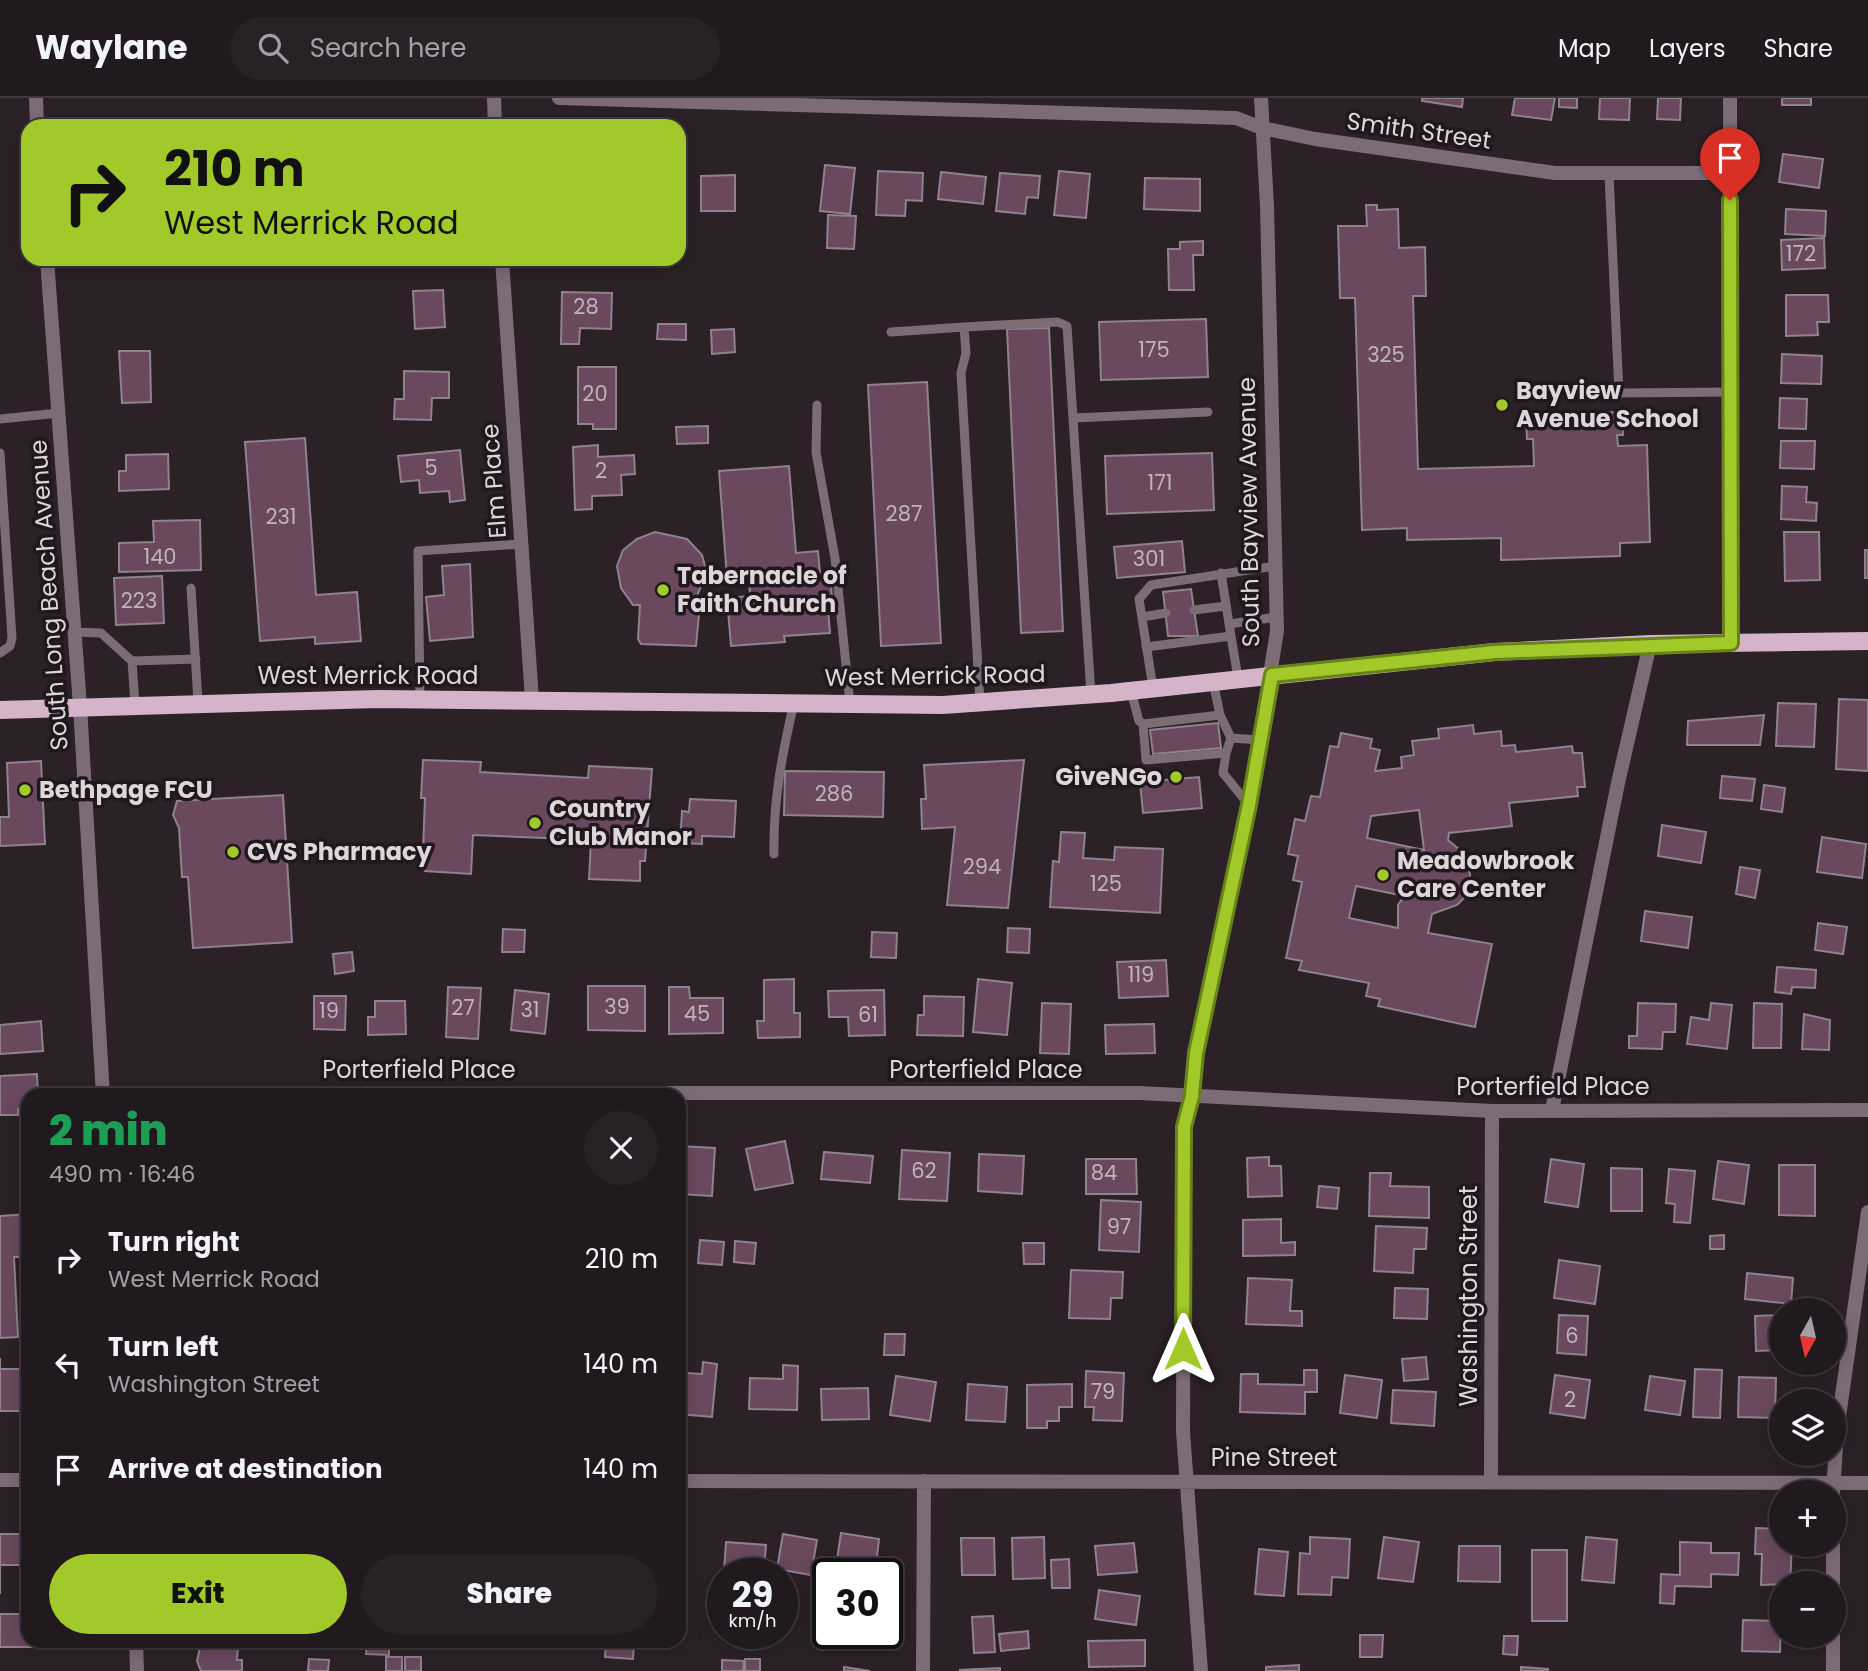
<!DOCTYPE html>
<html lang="en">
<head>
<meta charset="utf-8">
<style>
  :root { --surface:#20191d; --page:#282226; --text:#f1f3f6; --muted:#a2a0a4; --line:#3d383b; --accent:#a1c92a }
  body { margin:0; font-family:Poppins,sans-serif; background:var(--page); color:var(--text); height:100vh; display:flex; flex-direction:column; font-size:26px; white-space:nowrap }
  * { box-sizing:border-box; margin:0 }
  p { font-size:23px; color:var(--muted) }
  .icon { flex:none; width:38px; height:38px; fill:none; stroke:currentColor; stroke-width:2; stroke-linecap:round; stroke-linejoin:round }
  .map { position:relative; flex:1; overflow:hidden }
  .sheet { position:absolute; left:21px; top:990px; width:665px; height:560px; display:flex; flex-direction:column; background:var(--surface); border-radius:21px; box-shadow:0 4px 18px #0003,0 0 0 2px var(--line) }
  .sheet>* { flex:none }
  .hud { position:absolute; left:21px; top:21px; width:665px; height:147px; border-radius:21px; box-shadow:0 4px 18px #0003,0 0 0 2px var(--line); background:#a1c92a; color:#111; overflow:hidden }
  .needle { width:46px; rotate:188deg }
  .fabs { position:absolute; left:1769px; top:1200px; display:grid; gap:14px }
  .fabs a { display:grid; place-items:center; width:77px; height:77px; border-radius:50%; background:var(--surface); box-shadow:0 4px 18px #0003,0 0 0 2px var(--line); font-size:35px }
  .speed { position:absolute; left:707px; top:1460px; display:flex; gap:14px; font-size:35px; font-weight:700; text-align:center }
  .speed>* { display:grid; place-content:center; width:91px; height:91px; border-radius:50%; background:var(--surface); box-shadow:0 4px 18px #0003,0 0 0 2px var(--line); line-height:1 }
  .speed small { font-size:18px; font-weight:400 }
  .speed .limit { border:4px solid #111; border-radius:10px; background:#fff; color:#111 }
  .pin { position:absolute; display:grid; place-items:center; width:60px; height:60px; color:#fff; margin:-72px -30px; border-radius:50% 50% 50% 0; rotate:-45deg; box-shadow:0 0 7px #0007 }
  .pin .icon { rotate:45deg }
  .me { position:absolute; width:77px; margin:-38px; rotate:0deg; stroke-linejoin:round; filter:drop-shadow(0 0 5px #0008) }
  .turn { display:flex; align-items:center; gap:24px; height:147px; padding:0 28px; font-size:32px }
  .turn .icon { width:91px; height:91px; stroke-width:2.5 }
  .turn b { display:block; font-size:49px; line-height:60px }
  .round { display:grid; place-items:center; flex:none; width:74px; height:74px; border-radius:37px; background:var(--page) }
  .summary { display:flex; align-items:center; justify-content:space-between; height:119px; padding:0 28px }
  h1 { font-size:42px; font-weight:800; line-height:52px; color:#1e9e55 }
  .primary-button { display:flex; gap:14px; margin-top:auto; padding:14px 28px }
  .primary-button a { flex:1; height:80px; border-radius:42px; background:var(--accent); color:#111; font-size:28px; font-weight:800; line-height:80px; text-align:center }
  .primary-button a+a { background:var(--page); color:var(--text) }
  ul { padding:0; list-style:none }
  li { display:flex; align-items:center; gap:21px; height:105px; padding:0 28px }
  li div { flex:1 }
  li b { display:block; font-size:26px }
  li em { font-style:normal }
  header { display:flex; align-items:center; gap:42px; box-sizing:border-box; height:98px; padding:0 35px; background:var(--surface); border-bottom:2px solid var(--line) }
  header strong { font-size:33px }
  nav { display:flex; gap:38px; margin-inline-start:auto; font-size:24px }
  .search { width:490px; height:63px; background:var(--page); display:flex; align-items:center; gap:18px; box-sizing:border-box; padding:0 24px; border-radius:38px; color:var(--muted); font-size:26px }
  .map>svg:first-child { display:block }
  .building { fill:#6a495f; stroke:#8f838b; stroke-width:2; fill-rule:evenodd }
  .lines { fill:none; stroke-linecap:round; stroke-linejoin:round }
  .lane { stroke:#7c6c76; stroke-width:9 }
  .street { stroke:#7c6c76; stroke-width:14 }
  .primary { stroke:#d5b4c9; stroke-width:18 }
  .route-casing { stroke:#69831b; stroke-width:18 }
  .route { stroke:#a1c92a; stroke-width:12 }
  .poi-dot { fill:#a1c92a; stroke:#21181e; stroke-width:2.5 }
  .labels { text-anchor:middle; stroke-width:7; stroke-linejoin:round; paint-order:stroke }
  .number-label { font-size:21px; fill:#c0b4bc }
  .street-label { font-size:24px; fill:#ddd7db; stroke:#21181e }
  .poi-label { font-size:24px; font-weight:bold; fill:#ddd7db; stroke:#21181e; text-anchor:start }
</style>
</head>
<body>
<header>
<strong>Waylane</strong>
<div class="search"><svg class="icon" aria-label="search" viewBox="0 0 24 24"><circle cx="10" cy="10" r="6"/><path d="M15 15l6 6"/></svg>Search here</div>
<nav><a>Map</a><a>Layers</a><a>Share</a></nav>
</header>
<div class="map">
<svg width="1868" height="1573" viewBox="0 0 1868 1573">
  <rect width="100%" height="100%" fill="#2b2127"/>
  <path class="building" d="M1422 0H1463L1462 9 1422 3Z
    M1515 0H1555L1551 22 1512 17Z
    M1559 0H1577V10L1559 9Z
    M1600 0H1630L1629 22 1599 21Z
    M1658 0H1681L1680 22 1657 21Z
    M1782 0H1811V7H1782Z
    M1783 56 1823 61 1819 90 1779 84Z
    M825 67 855 70 850 116 820 113Z
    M878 73 923 75 922 103 906 102 905 118 876 117Z
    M1059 73 1090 76 1086 120 1054 117Z
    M941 74 986 79 983 106 938 101Z
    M1000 75 1040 78 1038 100 1027 99 1025 116 996 113Z
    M735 77V113H701V78Z
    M1145 80 1200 81V113L1144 111Z
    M1366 107H1377V112L1398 111 1399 150 1425 149 1426 198H1413L1418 371 1534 368 1533 341H1527L1526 317 1622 314 1623 337H1617L1618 348 1647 347 1650 444 1620 445V458L1501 462V440L1407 442V430L1362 432 1355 200H1340L1338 128H1367Z
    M1786 111 1826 113 1825 138 1785 136Z
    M828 117 856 118 854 151 827 150Z
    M1824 140 1825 170 1782 172 1781 142Z
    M1203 143V157H1193L1194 192H1169L1168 151H1180V144Z
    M314 161H336V165L313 164Z
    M443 192 445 229 415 231 413 193Z
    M562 194 612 195 611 231 580 230 579 246H561Z
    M1786 197H1828L1829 224H1817L1818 237 1786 238Z
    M1206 221 1208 279 1101 282 1099 224Z
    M658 226H686V242L657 241Z
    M1049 230 1063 533 1021 535 1007 231Z
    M734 231 735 254 712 256 711 232Z
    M119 253H150L151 304 122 305Z
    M1782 256 1822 258 1821 286 1781 285Z
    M578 269H616V331H593V326H578Z
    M404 273 449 274V300H432L431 322 394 321 395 301H404Z
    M927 284 941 545 881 548 868 287Z
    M1780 300 1807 301 1806 331 1779 330Z
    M708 328V345L677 346 676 329Z
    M305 340 316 497 357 494 361 543 315 546V539L260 543 245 344Z
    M1781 343H1815L1814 371 1780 370Z
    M598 347V359L634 357 635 376 621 377 622 397 592 398V411L575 412 573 349Z
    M460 352 465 402 450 404 449 393 420 395 419 382 401 384 398 358Z
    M1212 355 1214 412 1107 416 1105 358Z
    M168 356 169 391 119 393V373H126V357Z
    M789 368 796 455 818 453 820 475 830 474 832 499H827L830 535 784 538 785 544 731 548 727 500 750 498 749 478 727 480 719 373Z
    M1782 388 1807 389 1806 404 1817 405 1816 423 1781 421Z
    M200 422 201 472 119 474V445L154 444 153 423Z
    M655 434 687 441 702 457 707 475 695 502 700 506 696 548 641 546 638 541 640 507H633L621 490 617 468 623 452 637 441Z
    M1784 434H1819L1820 482 1785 483Z
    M1182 443 1185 474 1117 480 1114 449Z
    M1865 452H1868V480H1865Z
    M470 466 473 539 430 543 426 499 444 497 442 468Z
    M162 478 164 525 116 527 114 480Z
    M1191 491 1198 538H1168L1163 494Z
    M1839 601 1868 602V673L1836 671Z
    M1778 605 1816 606 1814 649 1776 648Z
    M1764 617 1760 647H1687L1688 623Z
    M1218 625 1221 650 1153 656 1150 632Z
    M1473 627 1474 636 1501 633 1502 648 1515 647 1516 654 1572 648 1573 655H1582L1585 689H1577L1578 698 1509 705 1512 728 1449 735 1448 742 1467 758 1471 784 1465 799 1457 807 1432 816 1428 835 1492 846 1475 929 1378 908 1380 901 1366 898 1369 885 1299 872 1302 863 1286 860 1302 784 1293 782 1298 758 1288 756 1295 721 1305 723 1311 698 1320 699 1330 648 1338 649 1341 635 1372 641 1370 650 1380 652 1375 673 1402 670 1401 659 1414 657 1412 643 1439 640 1438 631ZM1419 712 1424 752 1367 740 1371 718ZM1356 788 1404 798 1398 807V830L1349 820Z
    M423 662 481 664 480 674 588 680 589 668 652 671 645 763H640V783L589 781 591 742 473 737 471 776 425 773 426 753 423 752 425 700H421Z
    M1024 662 1008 810 947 807 955 729 922 731 921 701H926L924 667Z
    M41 663 45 746 0 748V719H9L7 665Z
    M785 673 884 674 883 719 784 717Z
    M1722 678 1755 681 1752 703 1720 700Z
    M1199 679 1202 710 1143 715 1140 684Z
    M1764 687 1785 690 1782 714 1761 711Z
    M283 697 292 844 193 850 188 779H182L179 730 173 717 177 703Z
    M690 701 736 703 734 739 702 738V746L680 745 682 713 689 714Z
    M1662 727 1706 734 1701 765 1658 758Z
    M1061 734 1085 735 1083 760 1114 762 1115 749 1163 751 1160 815 1050 809 1053 763 1059 764Z
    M1822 739 1866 746 1862 780 1817 774Z
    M1740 769 1760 772 1755 800 1736 796Z
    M1645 813 1692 819 1688 850 1641 843Z
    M1818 825 1847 829 1843 856 1815 852Z
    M1008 830 1030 831 1029 855 1007 854Z
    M503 831 525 832 524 854H502Z
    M872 834 897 835 896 860 871 859Z
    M352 854 354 873 335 876 333 856Z
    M1166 862 1168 898 1119 900 1117 864Z
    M1777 869 1816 872 1815 890 1792 889 1791 896 1775 894Z
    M794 881V915H800V939L758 940 757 923H764V882Z
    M978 881 1012 885 1007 937 973 934Z
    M588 888H645V933L588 932Z
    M448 889 481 890 478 941 446 939Z
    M669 889H689L690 900H723V935L669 936Z
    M515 892 549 896 545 936 511 932Z
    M884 892 885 937 849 938 848 919H829L828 893Z
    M314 898H346L345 932 314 931Z
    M924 898 964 899 963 938 917 937 918 917H924Z
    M375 903H405L406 936 368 937V919H375Z
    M1042 905 1071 906 1069 956 1040 955Z
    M1638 905 1676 906 1675 934H1663L1662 951 1629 950V938H1637Z
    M1711 905 1732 907 1727 951 1687 946 1691 919 1709 922Z
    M1754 905 1782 906 1781 950H1753Z
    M1804 916 1830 922 1829 952 1802 951Z
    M41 923 43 953 0 956V927Z
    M1154 926 1155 955 1106 956 1105 927Z
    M37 976 38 998H28V1011H18V1017H0V978Z
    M785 1043 793 1085 755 1092 746 1051Z
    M679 1048 715 1050 712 1098 679 1096Z
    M902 1052 950 1055 947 1103 899 1101Z
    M824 1054 873 1058 870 1085 821 1081Z
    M979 1056 1024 1058 1022 1096 978 1093Z
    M1269 1059V1068H1281L1282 1098 1248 1099 1247 1060Z
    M1086 1061H1136L1137 1096H1086Z
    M1551 1061 1584 1066 1578 1109 1545 1104Z
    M1718 1063 1749 1067 1744 1106 1713 1101Z
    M1779 1067H1815V1118L1779 1117Z
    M1611 1070 1642 1071V1113H1611Z
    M1669 1071 1695 1073 1690 1125 1674 1124 1675 1106 1666 1105Z
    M1370 1075H1391L1390 1088 1429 1089V1120L1369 1118Z
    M1319 1088 1339 1090 1337 1111 1317 1109Z
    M1101 1102 1141 1104 1139 1154 1099 1152Z
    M28 1116V1159H14L18 1239 0 1240V1118Z
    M1281 1121V1145L1295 1144V1157L1243 1158V1122Z
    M1376 1128 1427 1130 1426 1151H1414L1413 1175 1374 1173Z
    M1724 1137V1151H1710V1138Z
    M700 1142 724 1144 722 1167 698 1165Z
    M735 1143 756 1145 754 1166 734 1164Z
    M1023 1145H1044V1166H1024Z
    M1559 1162 1600 1168 1595 1206 1554 1200Z
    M1071 1172 1123 1174 1122 1200H1111L1110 1221 1069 1220Z
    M1747 1175 1793 1180 1791 1206 1745 1201Z
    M1248 1180 1292 1182 1290 1213H1302V1228L1246 1226Z
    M1395 1190 1428 1191 1427 1221 1394 1220Z
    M1559 1217 1588 1218 1586 1257 1557 1255Z
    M1782 1217V1252L1756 1253 1755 1218Z
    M885 1236H905L904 1257H884Z
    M1426 1259 1428 1281 1404 1283 1402 1261Z
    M0 1260V1271H28V1313H0Z
    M703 1264 717 1266 712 1319 679 1316V1284L685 1285 686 1275 702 1276Z
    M783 1267 798 1268 797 1312 749 1311 750 1280 783 1281Z
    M1695 1271 1722 1272 1720 1320 1693 1319Z
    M1304 1272H1317V1294H1305V1316L1240 1314 1241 1276H1258V1286L1304 1287Z
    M1086 1273 1124 1275 1122 1323 1093 1322 1094 1309H1085Z
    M1345 1277 1382 1282 1377 1320 1340 1315Z
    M1555 1277 1590 1282 1585 1320 1550 1315Z
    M896 1278 936 1284 930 1323 890 1317Z
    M1650 1278 1685 1283 1680 1317 1645 1312Z
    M1739 1279 1776 1280 1775 1320 1738 1319Z
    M968 1286 1007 1289 1005 1324 966 1322Z
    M1072 1286V1309H1059V1323H1047V1330H1027V1287Z
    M868 1290 869 1321 822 1322 821 1291Z
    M1393 1292 1436 1294 1434 1328 1391 1325Z
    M1756 1430 1782 1431V1447H1792L1790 1486 1761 1487 1762 1456H1755Z
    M841 1435 879 1441 875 1475H835Z
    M0 1436H28V1467H0V1496Z
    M783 1436 817 1442 811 1477 777 1471Z
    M1044 1439 1045 1480 1013 1481 1012 1440Z
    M1310 1439 1350 1441 1348 1480 1332 1479 1331 1497 1298 1496 1300 1455 1310 1456Z
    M1384 1439 1419 1444 1413 1484 1378 1480Z
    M1586 1439 1617 1442 1614 1485 1582 1482Z
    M961 1440H994L995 1477H962Z
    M726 1444 766 1447 764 1475 724 1473Z
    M1680 1444 1711 1445V1455H1739L1738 1477 1711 1476V1489L1675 1488 1674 1506 1660 1505 1661 1476 1680 1477Z
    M1134 1445 1137 1474 1098 1477 1095 1448Z
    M1459 1448H1500V1484L1458 1483Z
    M1259 1451 1288 1454 1284 1498 1255 1496Z
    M1532 1452H1567V1523H1532Z
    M679 1454 685 1455 680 1491H679Z
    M1069 1461 1070 1490H1052L1051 1462Z
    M1099 1492 1140 1498 1136 1527 1095 1521Z
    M0 1516H28V1544H76V1549H0Z
    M993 1518 995 1554 974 1555 972 1519Z
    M1743 1522 1781 1523 1780 1554 1742 1553Z
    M1028 1533 1029 1550 1001 1553 999 1536Z
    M1360 1537H1383L1382 1559H1360Z
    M1504 1538H1518L1517 1557 1503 1556Z
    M1145 1542V1568L1089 1569 1088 1543Z
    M196 1544H242V1547H238L237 1562H242V1573H201L197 1563 200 1549Z
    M367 1544H389V1557L366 1556Z
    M495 1544H517L516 1548 495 1546Z
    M606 1544H634L633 1561 605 1559Z
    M386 1559H402V1573H386Z
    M405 1559H421V1573H405Z
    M309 1561 329 1562 328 1573H308Z
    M745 1561H760V1573H745Z
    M722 1562 744 1563 743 1573H722Z
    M1299 1567V1573H1266V1569Z
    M844 1569 870 1573H844Z
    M1521 1569 1548 1571V1573H1521Z
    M1000 1570V1573H960V1572Z"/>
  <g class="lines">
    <path class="lane" d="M1609 76 1619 295 1731 294
      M964 229 1058 224 1067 228 1091 597
      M891 234 964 229 966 255 961 275 980 605
      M817 307 816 354 835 460 850 606
      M1074 320 1208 314
      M0 321 59 315
      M0 355 12 540 10 548 0 555
      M191 490 198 604
      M1194 512 1226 508
      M1142 519 1166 515
      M1230 526 1276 519
      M74 534 101 535 132 563 135 606
      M1231 538 1238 580
      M1146 549 1231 538 1221 475
      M132 563 196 561
      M1213 583 1220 617
      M1153 590 1139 501 1151 487 1275 468
      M1131 593 1139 623 1143 626
      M420 601 418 453 521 446
      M1231 640 1260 642
      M1226 655 1231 640 1220 617 1143 626 1146 662 1226 655 1223 675 1249 707
      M774 756C773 703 782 656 794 605"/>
    <path class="street" d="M36 0 37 28
      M494 0 495 28
      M559 0 1236 20 1262 30 1315 41 1555 75H1730
      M1730 0 1731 545
      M47 161 80 608 103 998
      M502 161 532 602
      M103 995H1140L1492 1013 1868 1012
      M1552 1012 1618 685 1650 546
      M0 1382H28
      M679 1383 1868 1385
      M1491 1383 1492 1013
      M1833 1395 1837 1333 1868 1114
      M1833 1447V1486
      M1833 1538V1573
      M136 1544 137 1573
      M923 1573 924 1383
      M1201 1573 1183 1334 1184 1029 1192 998 1196 955 1249 707 1277 533 1267 108 1261 0"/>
    <path class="primary" d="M0 612 378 601 943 607 1111 595 1495 554 1650 546 1868 543"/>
  </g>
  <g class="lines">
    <g class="route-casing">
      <path id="route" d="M1183 1251 1184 1029 1192 998 1196 955 1249 707 1272 577 1495 554 1731 545 1730 102"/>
    </g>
    <use href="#route" class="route"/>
  </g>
  <g class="poi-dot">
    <circle cx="1502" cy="307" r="7"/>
    <circle cx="663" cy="492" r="7"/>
    <circle cx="1176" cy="679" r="7"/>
    <circle cx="25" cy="692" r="7"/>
    <circle cx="535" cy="725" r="7"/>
    <circle cx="233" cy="754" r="7"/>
    <circle cx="1383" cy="777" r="7"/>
  </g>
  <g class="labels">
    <g class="number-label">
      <text x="1801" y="163">172</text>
      <text x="586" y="216">28</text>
      <text x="1154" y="259">175</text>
      <text x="1386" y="264">325</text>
      <text x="595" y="303">20</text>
      <text x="431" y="377">5</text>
      <text x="601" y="380">2</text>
      <text x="1160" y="392">171</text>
      <text x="904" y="423">287</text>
      <text x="281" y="426">231</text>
      <text x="160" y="466">140</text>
      <text x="1149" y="468">301</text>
      <text x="139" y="510">223</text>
      <text x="834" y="703">286</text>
      <text x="982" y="776">294</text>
      <text x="1106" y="793">125</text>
      <text x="1141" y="884">119</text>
      <text x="617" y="916">39</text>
      <text x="463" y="917">27</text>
      <text x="530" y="919">31</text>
      <text x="329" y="920">19</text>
      <text x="697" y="923">45</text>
      <text x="868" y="924">61</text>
      <text x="924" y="1080">62</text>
      <text x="1104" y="1082">84</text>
      <text x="1119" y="1136">97</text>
      <text x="1572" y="1245">6</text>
      <text x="1103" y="1301">79</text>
      <text x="1570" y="1309">2</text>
    </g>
    <g class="street-label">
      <text transform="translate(1419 33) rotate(8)" y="8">Smith Street</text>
      <text transform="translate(494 383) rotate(-94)" y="8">Elm Place</text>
      <text transform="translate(1249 414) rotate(-91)" y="8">South Bayview Avenue</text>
      <text transform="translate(49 497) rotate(-94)" y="8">South Long Beach Avenue</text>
      <text x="368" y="586">West Merrick Road</text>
      <text transform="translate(935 578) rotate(-1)" y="8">West Merrick Road</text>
      <text x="419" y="980">Porterfield Place</text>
      <text x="986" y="980">Porterfield Place</text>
      <text x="1553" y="997">Porterfield Place</text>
      <text transform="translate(1469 1198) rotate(-90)" y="8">Washington Street</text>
      <text x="1274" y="1368">Pine Street</text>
    </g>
    <g class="poi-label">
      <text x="1516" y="301">Bayview<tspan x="1516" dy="28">Avenue School</tspan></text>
      <text x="677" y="486">Tabernacle of<tspan x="677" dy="28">Faith Church</tspan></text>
      <text x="1162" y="687" text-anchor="end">GiveNGo</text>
      <text x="39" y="700">Bethpage FCU</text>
      <text x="549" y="719">Country<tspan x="549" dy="28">Club Manor</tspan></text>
      <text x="247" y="762">CVS Pharmacy</text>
      <text x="1397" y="771">Meadowbrook<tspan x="1397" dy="28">Care Center</tspan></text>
    </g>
  </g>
</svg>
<div class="fabs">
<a><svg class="needle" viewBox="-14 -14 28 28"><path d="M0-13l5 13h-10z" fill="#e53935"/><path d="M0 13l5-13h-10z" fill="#a2a0a4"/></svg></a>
<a><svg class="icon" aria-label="layers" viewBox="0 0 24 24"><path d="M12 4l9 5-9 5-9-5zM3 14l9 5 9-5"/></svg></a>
<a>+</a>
<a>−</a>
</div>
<div class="speed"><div>29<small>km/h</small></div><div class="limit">30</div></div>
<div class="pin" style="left:1730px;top:102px;background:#d93025"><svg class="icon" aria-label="arrive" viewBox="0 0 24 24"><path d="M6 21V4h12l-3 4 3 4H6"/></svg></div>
<svg class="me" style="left:1183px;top:1251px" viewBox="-20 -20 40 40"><path d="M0-17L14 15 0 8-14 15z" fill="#a1c92a" stroke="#fff" stroke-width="4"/></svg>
<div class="hud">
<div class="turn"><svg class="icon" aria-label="right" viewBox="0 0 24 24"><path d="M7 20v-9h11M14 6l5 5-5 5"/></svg><div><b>210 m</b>West Merrick Road</div></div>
</div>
<section class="sheet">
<div class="summary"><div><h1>2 min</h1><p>490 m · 16:46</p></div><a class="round"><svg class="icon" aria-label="close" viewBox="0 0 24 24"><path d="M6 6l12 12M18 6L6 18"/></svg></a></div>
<ul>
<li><svg class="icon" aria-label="right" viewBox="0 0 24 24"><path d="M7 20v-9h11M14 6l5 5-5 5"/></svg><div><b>Turn right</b><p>West Merrick Road</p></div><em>210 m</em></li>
<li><svg class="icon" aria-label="left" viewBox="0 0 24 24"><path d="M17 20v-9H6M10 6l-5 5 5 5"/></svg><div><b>Turn left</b><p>Washington Street</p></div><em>140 m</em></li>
<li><svg class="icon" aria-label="arrive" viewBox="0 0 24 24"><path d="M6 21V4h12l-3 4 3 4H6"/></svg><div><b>Arrive at destination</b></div><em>140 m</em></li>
</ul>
<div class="primary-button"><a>Exit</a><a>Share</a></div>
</section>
</div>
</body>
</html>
